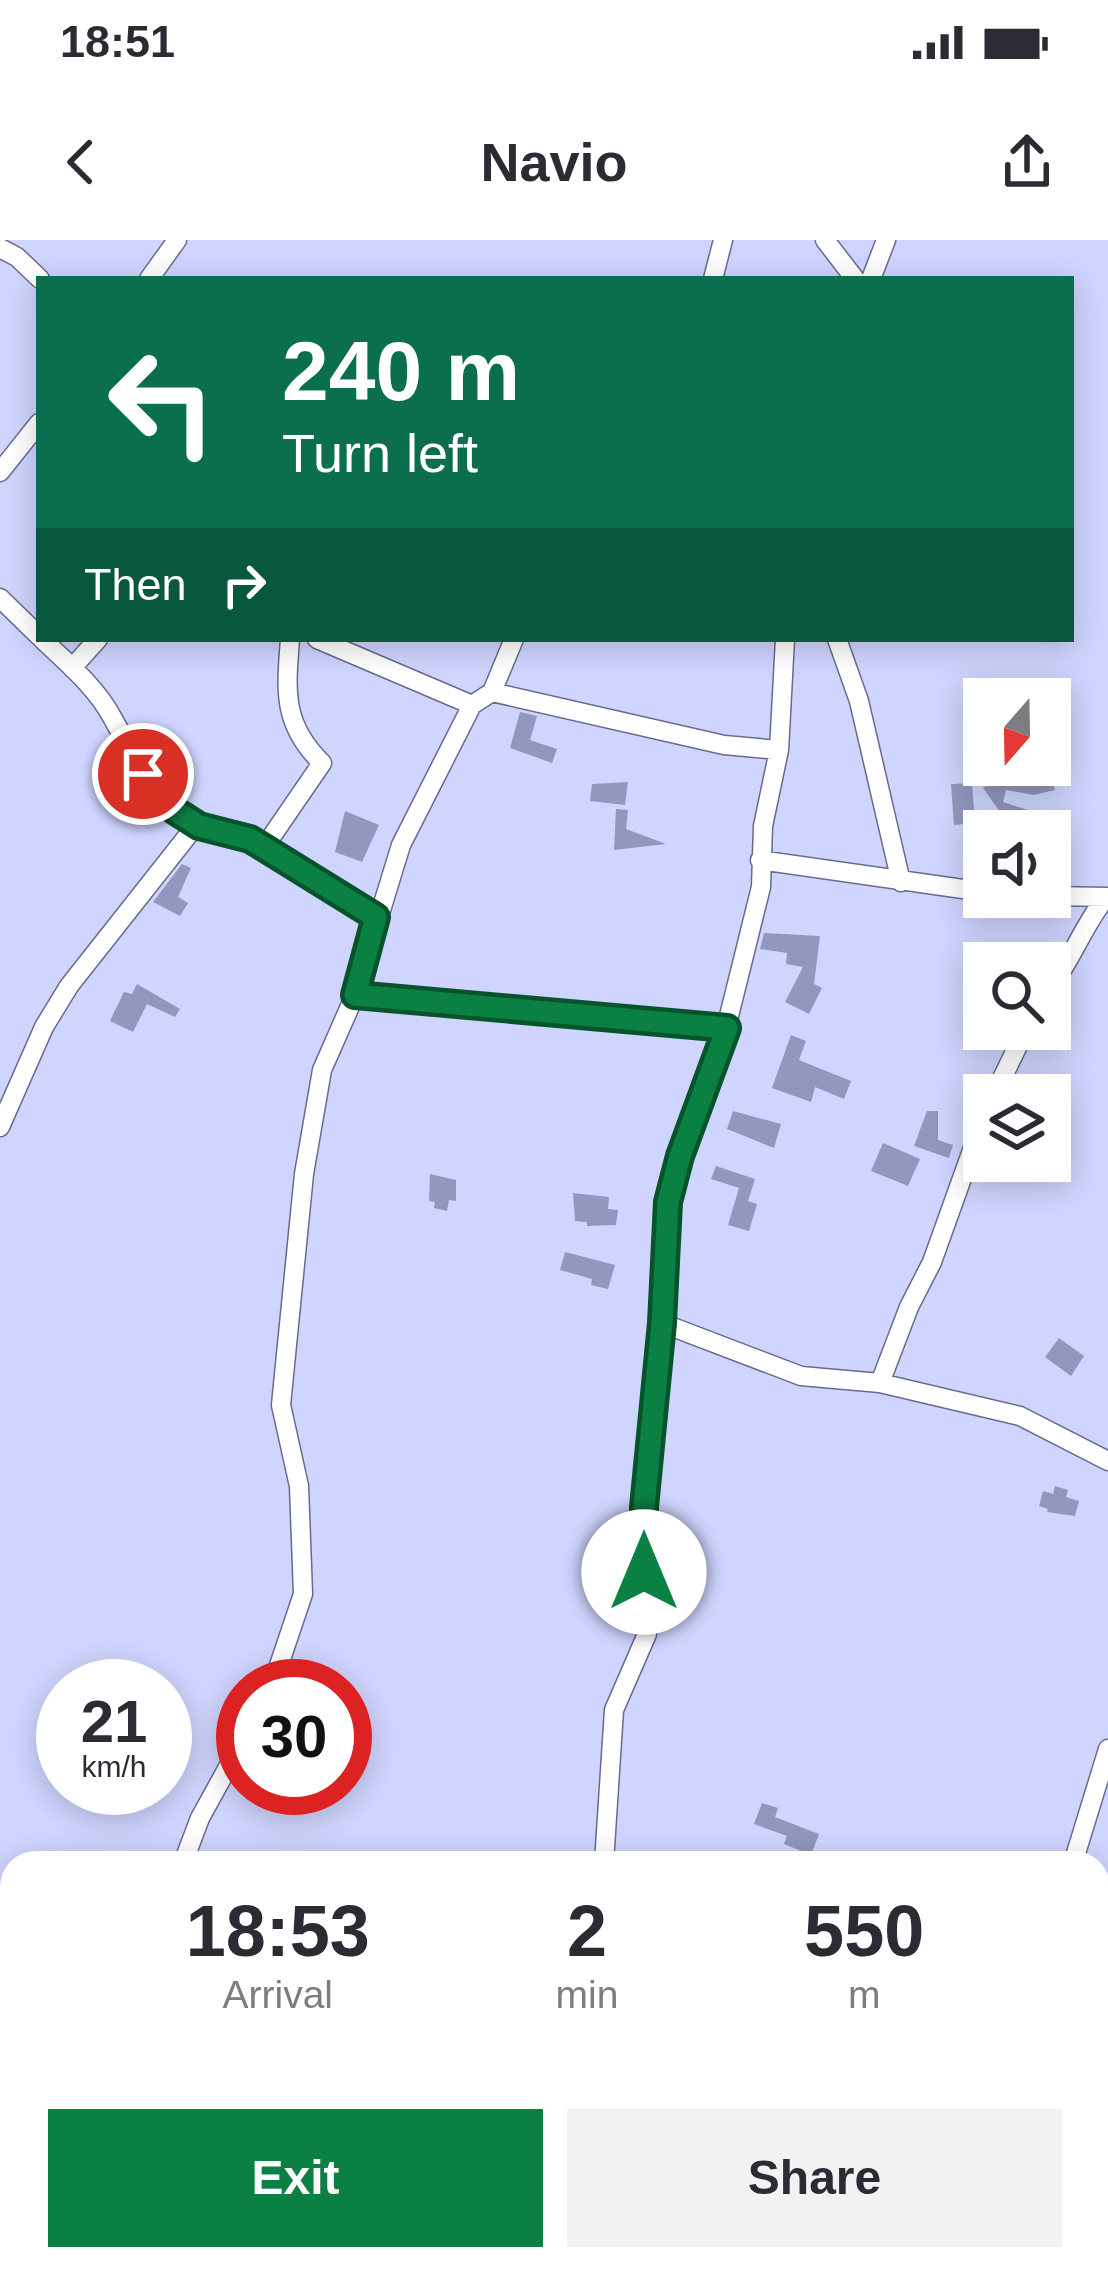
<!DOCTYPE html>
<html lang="en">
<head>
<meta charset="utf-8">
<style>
  :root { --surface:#fff; --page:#f2f2f3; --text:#2b2b33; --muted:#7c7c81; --accent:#0b8043 }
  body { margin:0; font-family:Helvetica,sans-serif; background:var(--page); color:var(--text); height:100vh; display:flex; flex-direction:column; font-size:45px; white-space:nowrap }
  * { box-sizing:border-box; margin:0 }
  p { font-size:39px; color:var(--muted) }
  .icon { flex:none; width:66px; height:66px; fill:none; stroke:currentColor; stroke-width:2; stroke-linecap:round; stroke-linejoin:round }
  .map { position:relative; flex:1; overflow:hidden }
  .drawer { position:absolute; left:0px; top:1611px; width:1110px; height:420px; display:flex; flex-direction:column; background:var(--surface); border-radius:36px 36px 0 0; box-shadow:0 6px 30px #0003 }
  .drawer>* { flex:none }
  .top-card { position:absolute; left:36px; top:36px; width:1038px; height:366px; border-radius:0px; box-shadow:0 6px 30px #0003; background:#0b6e4f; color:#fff; overflow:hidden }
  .needle { width:78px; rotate:200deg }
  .buttons { position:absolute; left:963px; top:438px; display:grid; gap:24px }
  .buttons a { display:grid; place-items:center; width:108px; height:108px; border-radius:0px; background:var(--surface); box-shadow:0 6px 30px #0003; font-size:60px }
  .speed { position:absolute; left:36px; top:1419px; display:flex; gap:24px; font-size:60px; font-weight:700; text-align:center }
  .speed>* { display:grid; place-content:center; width:156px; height:156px; border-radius:50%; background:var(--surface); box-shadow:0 6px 30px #0003; line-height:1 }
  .speed small { font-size:30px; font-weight:400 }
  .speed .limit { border:18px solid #d22; background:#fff; color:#111 }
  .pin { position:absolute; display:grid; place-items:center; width:102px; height:102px; color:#fff; margin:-51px; border:6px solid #fff; border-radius:50%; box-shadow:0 3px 12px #0007 }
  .me { position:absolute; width:132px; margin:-66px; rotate:0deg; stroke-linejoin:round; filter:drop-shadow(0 0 9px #0008) }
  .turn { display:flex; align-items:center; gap:42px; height:252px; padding:0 48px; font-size:54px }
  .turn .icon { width:156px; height:156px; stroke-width:2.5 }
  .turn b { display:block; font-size:84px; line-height:102px }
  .then { display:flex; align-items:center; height:114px; padding:0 48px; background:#0003; gap:24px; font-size:45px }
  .eta { display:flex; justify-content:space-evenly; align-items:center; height:204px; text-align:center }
  .eta b { font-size:72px; font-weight:600; line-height:84px }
  .primary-button { display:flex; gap:24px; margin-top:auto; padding:24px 48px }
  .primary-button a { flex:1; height:138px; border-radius:0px; background:var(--accent); color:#fff; font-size:48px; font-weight:600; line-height:138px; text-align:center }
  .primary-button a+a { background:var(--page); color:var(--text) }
  .status { display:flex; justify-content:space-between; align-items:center; height:84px; padding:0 60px; background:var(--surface); direction:ltr }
  .status svg { height:33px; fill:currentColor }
  header { display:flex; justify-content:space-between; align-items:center; height:156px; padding:0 48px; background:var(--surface); font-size:54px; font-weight:600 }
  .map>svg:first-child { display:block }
  .building { fill:#9297bd }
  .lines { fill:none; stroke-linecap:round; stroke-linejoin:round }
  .minor-casing { stroke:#666b8f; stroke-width:21 }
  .minor { stroke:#fff; stroke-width:18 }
  .route-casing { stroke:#07532c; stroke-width:30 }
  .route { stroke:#0b8043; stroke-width:21 }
</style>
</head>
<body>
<div class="status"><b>18:51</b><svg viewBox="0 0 49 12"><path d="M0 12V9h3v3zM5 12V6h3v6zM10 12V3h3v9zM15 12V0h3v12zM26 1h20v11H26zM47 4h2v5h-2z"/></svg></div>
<header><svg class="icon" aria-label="back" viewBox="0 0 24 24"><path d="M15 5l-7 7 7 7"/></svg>Navio<svg class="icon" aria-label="share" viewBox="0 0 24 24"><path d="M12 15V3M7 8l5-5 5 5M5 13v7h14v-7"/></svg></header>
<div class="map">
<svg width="1108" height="2031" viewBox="0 0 1108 2031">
  <rect width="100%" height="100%" fill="#cfd5fe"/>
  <path class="building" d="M520 472 537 476 530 500 557 509 552 523 510 508Z
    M1009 530 1017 540 1050 532 1055 550 1034 555 1006 550 1003 562 1031 571 1010 586 983 548Z
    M628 542 625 565 590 561 592 544Z
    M972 543 975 583 954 585 951 544Z
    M616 569 628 570 626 589 666 604 614 610Z
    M345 571 379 585 362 622 335 612Z
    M182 624 191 628 178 657 188 663 180 676 153 662Z
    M764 693 820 696 814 744 822 748 809 774 785 762 803 727 786 724 787 713 760 709Z
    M137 744 180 769 175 777 147 764 133 792 110 781 124 752 132 754Z
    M791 795 806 801 799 820 851 841 844 859 815 847 811 862 772 848Z
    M733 871 781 884 774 908 727 889Z
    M927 871H938V900L953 905 949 918 914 906Z
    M883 903 920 919 908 946 871 931Z
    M716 926 755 939 748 961 757 964 749 991 728 985 739 948 711 939Z
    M430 934 456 940V961L449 960 447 971 434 968 435 962 429 961Z
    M573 953 609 957 608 969 618 970 616 985 587 986V982L575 981Z
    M565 1012 615 1025 608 1049 591 1045 592 1039 560 1030Z
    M1059 1098 1084 1116 1071 1136 1045 1117Z
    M1055 1246 1068 1250 1066 1257 1079 1261 1075 1276 1047 1272 1048 1269 1039 1266 1043 1251 1053 1254Z
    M762 1563 778 1568 775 1577 819 1594 811 1615 784 1604 787 1596 754 1584Z"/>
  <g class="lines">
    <g class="minor-casing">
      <path id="minor" d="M825 0 855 39
        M0 8 17 17 40 39
        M149 39 177 0
        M713 39 723 0
        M871 39 886 0
        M0 232 39 183
        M0 358 39 396
        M42 399C66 422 96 447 112 477 140 527 148 553 199 586
        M317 399 472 465
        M837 399 859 461 901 642
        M72 428 98 399
        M492 452 724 505 779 510
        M263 609 322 523C282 484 286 451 290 399
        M760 620 984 652
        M1050 656 1108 657
        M1050 748C1072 719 1083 686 1106 657
        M355 755 726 788
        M994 855 1026 789
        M0 887 44 787 69 746 193 589C234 578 337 654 376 677
        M662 1083 801 1136 880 1143 1020 1176 1108 1221
        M880 1143 909 1067 932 1022 984 877
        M272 1446 303 1354 299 1246 281 1165 304 934 322 830 355 755 401 605 472 465 492 452 514 399
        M183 1623 200 1578 243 1500
        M604 1623 614 1470 647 1394 644 1267 662 1083 668 962 726 788 761 647 763 586 779 510 785 399
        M1073 1623 1108 1509
        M0 1981 12 1973
        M686 2019V2031
        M152 2031 154 2019
        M990 2031 992 2019"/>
    </g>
    <use href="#minor" class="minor"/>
  </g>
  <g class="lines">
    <g class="route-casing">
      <path id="route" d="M143 534 174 570 199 586 250 599 376 677 355 755 727 788 680 916 668 962 662 1083 644 1267V1332"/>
    </g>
    <use href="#route" class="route"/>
  </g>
</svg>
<div class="buttons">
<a><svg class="needle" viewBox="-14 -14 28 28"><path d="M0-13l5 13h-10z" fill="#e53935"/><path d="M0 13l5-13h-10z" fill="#7c7c81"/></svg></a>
<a><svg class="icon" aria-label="sound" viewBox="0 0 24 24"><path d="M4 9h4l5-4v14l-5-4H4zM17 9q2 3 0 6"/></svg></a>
<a><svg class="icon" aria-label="search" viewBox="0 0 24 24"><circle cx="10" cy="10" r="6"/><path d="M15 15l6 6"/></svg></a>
<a><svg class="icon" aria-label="layers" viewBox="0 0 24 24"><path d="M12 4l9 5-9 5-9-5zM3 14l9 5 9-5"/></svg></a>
</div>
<div class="speed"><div>21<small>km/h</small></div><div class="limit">30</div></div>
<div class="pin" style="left:143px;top:534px;background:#d93025"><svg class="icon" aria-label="arrive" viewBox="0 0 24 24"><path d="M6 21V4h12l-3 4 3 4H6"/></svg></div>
<svg class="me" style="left:644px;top:1332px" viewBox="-20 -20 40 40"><circle r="19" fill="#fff"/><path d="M0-13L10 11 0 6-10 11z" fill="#0b8043"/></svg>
<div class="top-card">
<div class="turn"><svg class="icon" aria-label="left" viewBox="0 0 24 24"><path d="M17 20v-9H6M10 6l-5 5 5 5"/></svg><div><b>240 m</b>Turn left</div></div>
<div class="then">Then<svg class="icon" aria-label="right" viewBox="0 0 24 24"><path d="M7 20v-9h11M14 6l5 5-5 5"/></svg></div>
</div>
<section class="drawer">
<div class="eta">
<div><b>18:53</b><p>Arrival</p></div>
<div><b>2</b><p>min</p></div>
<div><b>550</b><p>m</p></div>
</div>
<div class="primary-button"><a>Exit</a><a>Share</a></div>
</section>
</div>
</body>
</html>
